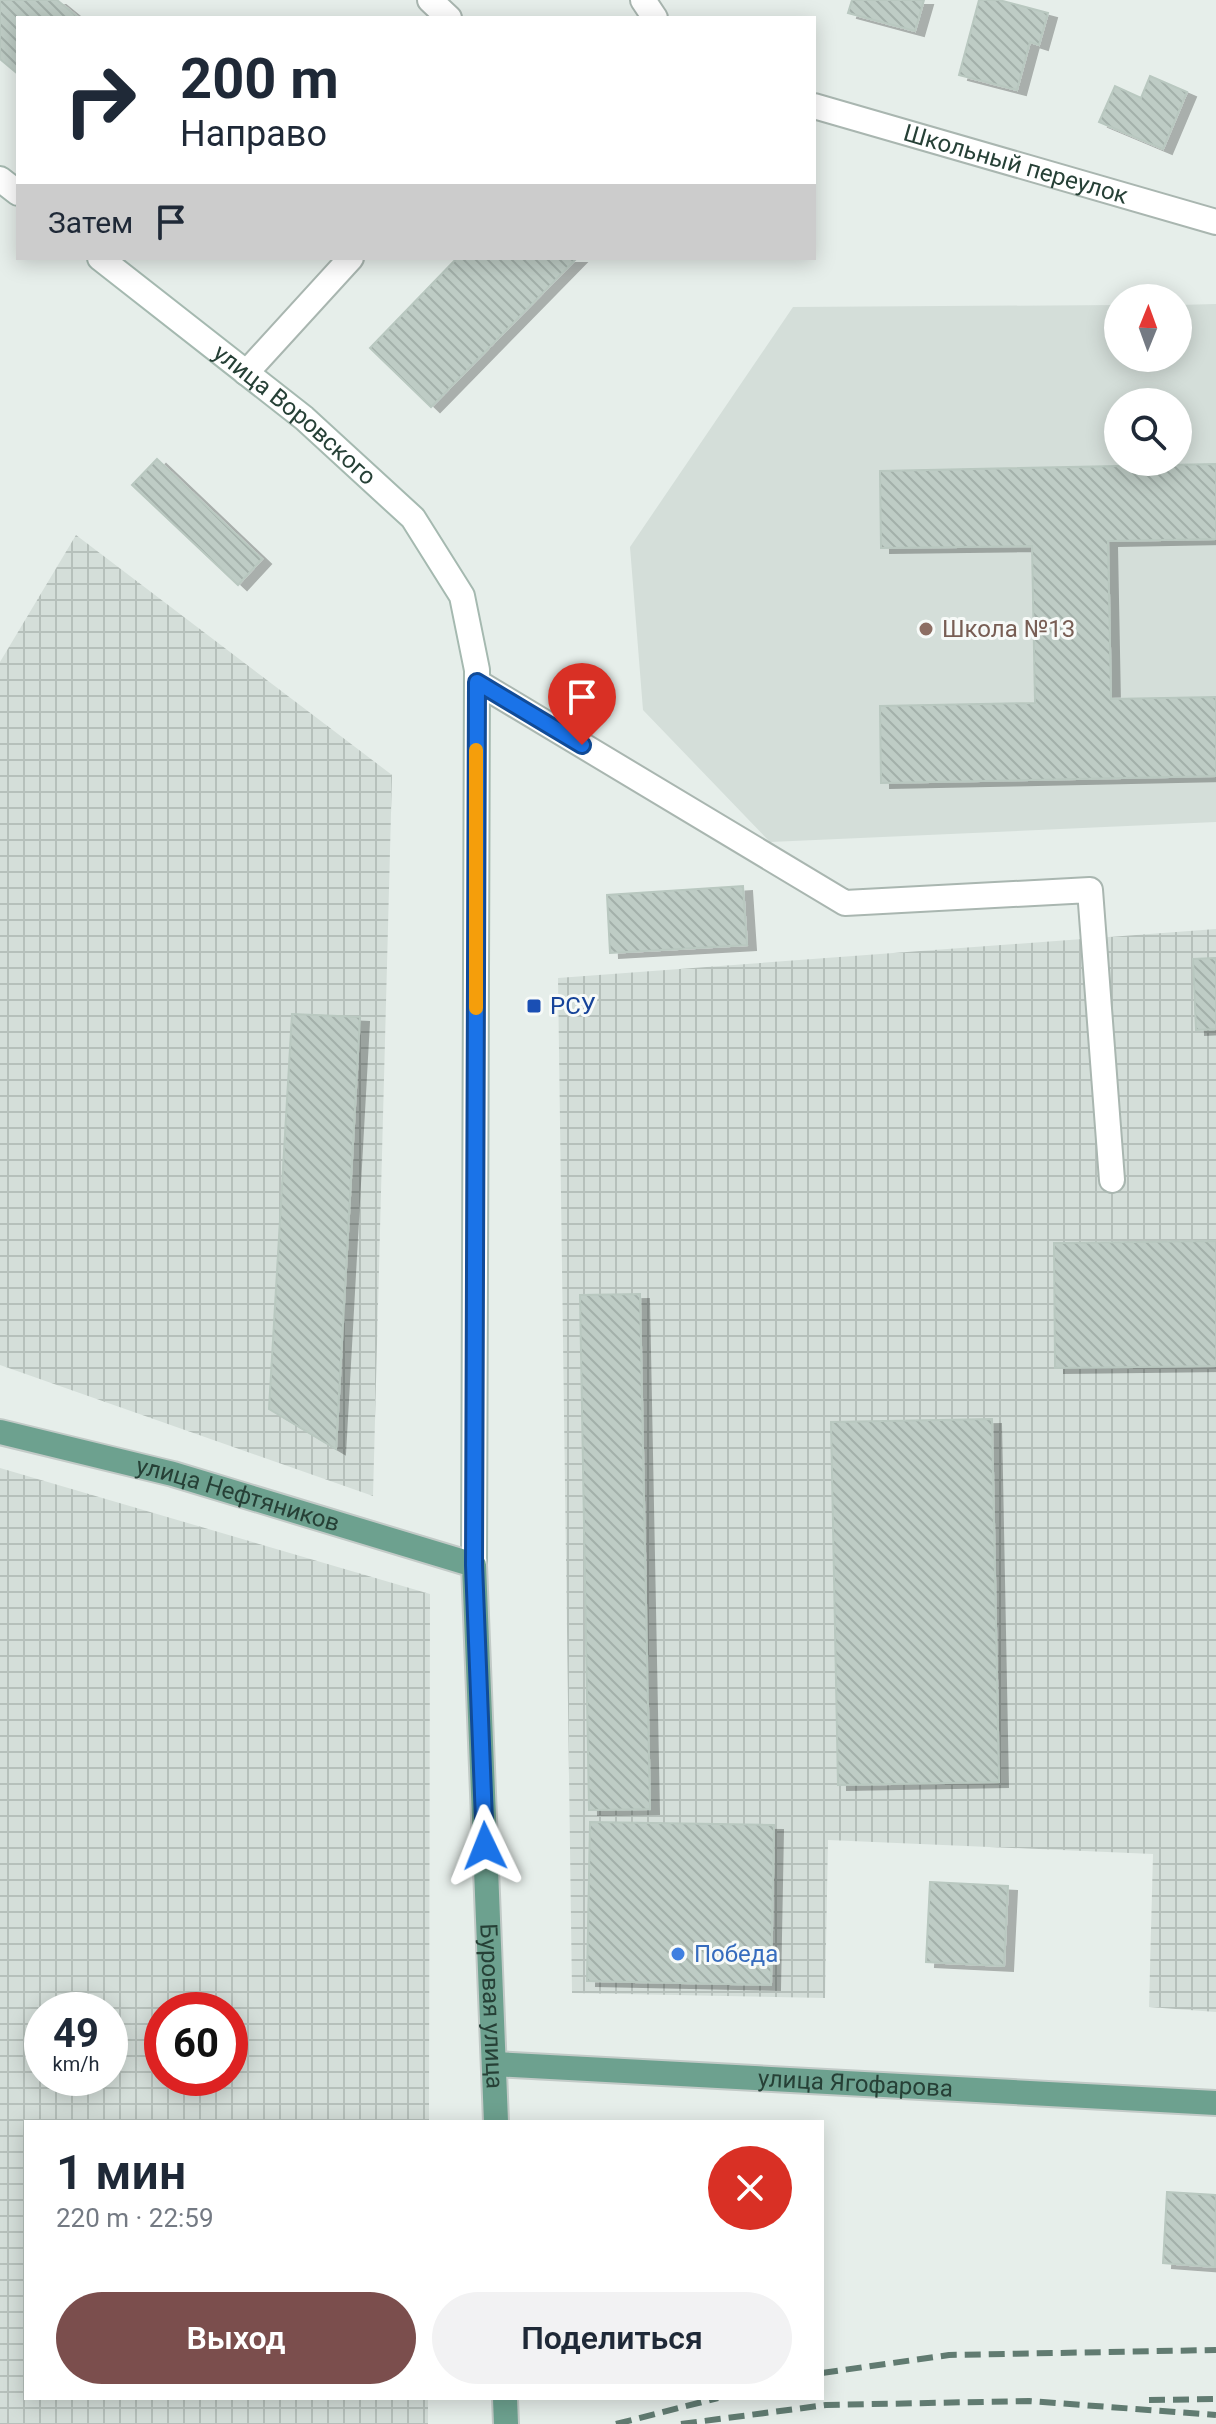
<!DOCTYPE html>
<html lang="ru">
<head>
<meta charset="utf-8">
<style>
  :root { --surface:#fff; --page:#f2f2f3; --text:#1f2937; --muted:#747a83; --accent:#7b4e4d }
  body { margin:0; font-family:Roboto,sans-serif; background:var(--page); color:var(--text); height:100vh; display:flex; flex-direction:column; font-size:30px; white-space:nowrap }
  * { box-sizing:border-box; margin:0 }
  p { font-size:26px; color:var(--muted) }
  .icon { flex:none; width:44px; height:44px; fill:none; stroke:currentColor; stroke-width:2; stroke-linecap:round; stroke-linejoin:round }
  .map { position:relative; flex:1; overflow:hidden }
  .panel { position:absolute; left:24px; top:2120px; width:800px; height:280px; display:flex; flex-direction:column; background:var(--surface); border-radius:0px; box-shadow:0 4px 20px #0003 }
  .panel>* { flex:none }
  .banner { position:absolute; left:16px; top:16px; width:800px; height:244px; border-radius:0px; box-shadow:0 4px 20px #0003; background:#fff; color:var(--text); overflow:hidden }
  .needle { width:52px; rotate:1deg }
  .buttons { position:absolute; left:1104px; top:284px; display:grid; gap:16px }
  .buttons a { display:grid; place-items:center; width:88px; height:88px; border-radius:50%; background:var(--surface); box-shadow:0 4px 20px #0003; font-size:40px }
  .speed { position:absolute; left:24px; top:1992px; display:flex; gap:16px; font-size:40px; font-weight:700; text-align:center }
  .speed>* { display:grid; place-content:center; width:104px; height:104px; border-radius:50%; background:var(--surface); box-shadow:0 4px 20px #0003; line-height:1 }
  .speed small { font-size:20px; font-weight:400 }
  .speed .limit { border:12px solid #d22; background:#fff; color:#111 }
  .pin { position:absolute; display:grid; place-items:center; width:68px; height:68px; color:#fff; margin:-82px -34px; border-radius:50% 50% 50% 0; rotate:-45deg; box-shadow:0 0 8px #0007 }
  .pin .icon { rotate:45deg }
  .me { position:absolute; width:88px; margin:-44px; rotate:358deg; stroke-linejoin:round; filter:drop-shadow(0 0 6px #0008) }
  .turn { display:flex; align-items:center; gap:28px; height:168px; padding:0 32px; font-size:36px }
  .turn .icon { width:104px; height:104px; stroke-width:2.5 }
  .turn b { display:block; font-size:56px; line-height:68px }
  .then { display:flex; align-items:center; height:76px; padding:0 32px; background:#0003; gap:16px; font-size:30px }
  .round { display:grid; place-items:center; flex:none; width:84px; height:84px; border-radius:42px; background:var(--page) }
  .headline { display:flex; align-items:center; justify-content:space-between; height:136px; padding:0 32px }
  h1 { font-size:48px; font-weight:600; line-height:60px }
  .action { display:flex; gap:16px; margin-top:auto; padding:16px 32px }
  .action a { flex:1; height:92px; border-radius:48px; background:var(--accent); color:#fff; font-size:32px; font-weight:600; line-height:92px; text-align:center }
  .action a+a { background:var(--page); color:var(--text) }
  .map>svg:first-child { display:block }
  .built { fill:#d4ded9; fill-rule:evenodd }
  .industrial { fill:url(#industrial-grid); fill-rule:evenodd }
  .building { fill:url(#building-back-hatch); stroke:#b9c8c0; stroke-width:2; filter:url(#shadow) }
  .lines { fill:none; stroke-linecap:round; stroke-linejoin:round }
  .lane-casing { stroke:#a9b6b0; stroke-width:28 }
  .street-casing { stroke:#a9b6b0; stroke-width:28 }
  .secondary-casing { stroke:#a5b9b0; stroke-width:28 }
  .primary-casing { stroke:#c2cac7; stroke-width:28 }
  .lane { stroke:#fff; stroke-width:24 }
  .street { stroke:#fff; stroke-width:24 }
  .secondary { stroke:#fff; stroke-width:24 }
  .primary { stroke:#6da18f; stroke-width:24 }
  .rail { stroke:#617b71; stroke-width:6; stroke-dasharray:16 8; stroke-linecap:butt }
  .route-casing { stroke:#114b97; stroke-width:20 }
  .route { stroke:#1a73e8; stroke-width:14 }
  .slow { stroke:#f59e0b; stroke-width:14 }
  .education-dot { fill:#8d6e63; stroke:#f7faf8; stroke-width:3 }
  .transit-dot { fill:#1a4fb4; stroke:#f7faf8; stroke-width:3 }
  .shop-dot { fill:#3f7fe0; stroke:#f7faf8; stroke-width:3 }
  .labels { text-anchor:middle; stroke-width:6; stroke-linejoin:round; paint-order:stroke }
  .street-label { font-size:24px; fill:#264036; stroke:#f7faf8 }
  .education-label { font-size:24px; fill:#785e54; stroke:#f7faf8; text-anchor:start }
  .transit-label { font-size:24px; fill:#164399; stroke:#f7faf8; text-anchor:start }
  .shop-label { font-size:24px; fill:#366cbe; stroke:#f7faf8; text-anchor:start }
</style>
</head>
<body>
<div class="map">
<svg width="1216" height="2424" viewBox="0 0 1216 2424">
  <defs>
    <pattern id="industrial-grid" width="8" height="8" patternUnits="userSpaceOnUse" patternTransform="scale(2)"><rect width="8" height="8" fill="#d4ded9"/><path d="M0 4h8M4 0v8" fill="none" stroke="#b6c0bb"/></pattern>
    <pattern id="building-back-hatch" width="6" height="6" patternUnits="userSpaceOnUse" patternTransform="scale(2)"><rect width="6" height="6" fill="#beccc5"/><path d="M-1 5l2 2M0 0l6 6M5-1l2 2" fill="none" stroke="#a3b0aa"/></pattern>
    <filter id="shadow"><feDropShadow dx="9" dy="5" stdDeviation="0" flood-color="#0004"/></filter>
  </defs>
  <rect width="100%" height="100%" fill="#e6eeea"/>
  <path class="built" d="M1216 304V822L770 842 643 710 630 547 793 307 1118 305V358H1178V305ZM1118 402H1178V462H1118Z"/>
  <path class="industrial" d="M76 535 392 775 373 1496 0 1365V662Z
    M1216 929V2012L1149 2007 1153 1854 828 1840 825 1998 572 1993 558 978Z
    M0 1468 430 1594 429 2122H26V2398H428V2424H0ZM42 2010H110V2078H42ZM162 2010H230V2078H162Z"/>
  <path class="building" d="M0 0H57L79 18H18V74L0 59Z
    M852 0H924L915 31 848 13Z
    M979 0H999L1048 13 1039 45 1030 42 1017 90 959 75Z
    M1150 76 1187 92 1163 149 1099 122 1115 86 1141 98Z
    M457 258H577L431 407 370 348Z
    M157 459 262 559 238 585 132 485Z
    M1216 464V539L1108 541 1111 699 1216 697V776L881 783 880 706 1035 703 1032 546 881 548 880 471Z
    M743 886 747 945 610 953 607 895Z
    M1216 958V1029L1196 1030 1193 959Z
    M292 1014 360 1017 336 1449 269 1409Z
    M1216 1241V1366L1055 1368 1054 1243Z
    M640 1294 650 1809 589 1810 580 1295Z
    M992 1419 999 1782 838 1785 831 1422Z
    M590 1822 774 1825 771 1985 587 1981Z
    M930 1882 1008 1886 1004 1966 926 1962Z
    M1167 2192 1216 2195 1215 2267 1163 2263Z"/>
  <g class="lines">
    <g class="lane-casing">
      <path id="lane" d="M430 0 449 18
        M246 373 351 258"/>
    </g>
    <g class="street-casing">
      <g id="street">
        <path d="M643 0 655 18"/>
        <path id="s1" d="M814 106 1216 222"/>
        <path d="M477 682 845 903 1090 890 1112 1180"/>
      </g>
    </g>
    <g class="secondary-casing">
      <g id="secondary">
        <path d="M0 179 18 193"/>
        <path id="s2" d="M100 258 304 418 413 518 462 596 477 670 474 1565"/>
      </g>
    </g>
    <g class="primary-casing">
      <g id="primary">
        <path id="s3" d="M0 1432 173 1474 474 1565 496 2122"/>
        <path id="s4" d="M494 2064 1216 2103"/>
        <path d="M505 2398 506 2424"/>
      </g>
    </g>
    <use href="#lane" class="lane"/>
    <use href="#street" class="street"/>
    <use href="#secondary" class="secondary"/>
    <use href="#primary" class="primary"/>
    <path class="rail" d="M822 2373 949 2355 1216 2350
      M1149 2400 1216 2399
      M616 2424 718 2398
      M681 2424 826 2405 1029 2401 1216 2415"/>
  </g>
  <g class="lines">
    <g class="route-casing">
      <path id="route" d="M485 1846 474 1565 477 682 582 745"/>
    </g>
    <use href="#route" class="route"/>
    <path class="slow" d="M476 1008V750"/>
  </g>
  <circle class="education-dot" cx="926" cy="629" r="8"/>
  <rect class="transit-dot" x="526" y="998" width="16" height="16" rx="4"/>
  <circle class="shop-dot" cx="678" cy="1954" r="8"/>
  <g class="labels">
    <g class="street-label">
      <text dy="8" stroke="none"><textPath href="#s1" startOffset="210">Школьный переулок</textPath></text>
      <text dy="8" stroke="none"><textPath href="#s2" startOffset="250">улица Воровского</textPath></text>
      <text dy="8" stroke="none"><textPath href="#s3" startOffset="246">улица Нефтяников</textPath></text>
      <text dy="8" stroke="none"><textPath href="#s3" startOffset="934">Буровая улица</textPath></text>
      <text dy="8" stroke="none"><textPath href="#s4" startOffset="362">улица Ягофарова</textPath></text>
    </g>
    <g class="education-label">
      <text x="942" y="637">Школа №13</text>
    </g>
    <g class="transit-label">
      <text x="550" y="1014">РСУ</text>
    </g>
    <g class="shop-label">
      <text x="694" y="1962">Победа</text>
    </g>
  </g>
</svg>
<div class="buttons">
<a><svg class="needle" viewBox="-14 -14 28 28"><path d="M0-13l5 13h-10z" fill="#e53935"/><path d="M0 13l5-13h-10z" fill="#747a83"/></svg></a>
<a><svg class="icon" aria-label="search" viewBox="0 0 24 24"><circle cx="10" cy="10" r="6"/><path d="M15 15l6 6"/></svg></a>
</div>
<div class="speed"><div>49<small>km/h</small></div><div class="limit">60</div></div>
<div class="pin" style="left:582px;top:745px;background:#d93025"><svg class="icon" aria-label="arrive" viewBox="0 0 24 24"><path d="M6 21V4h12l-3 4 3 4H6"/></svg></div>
<svg class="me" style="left:485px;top:1846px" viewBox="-20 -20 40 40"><path d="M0-17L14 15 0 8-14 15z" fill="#1a73e8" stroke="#fff" stroke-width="4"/></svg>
<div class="banner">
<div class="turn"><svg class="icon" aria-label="right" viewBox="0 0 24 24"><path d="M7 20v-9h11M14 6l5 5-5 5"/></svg><div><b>200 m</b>Направо</div></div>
<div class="then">Затем<svg class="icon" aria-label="arrive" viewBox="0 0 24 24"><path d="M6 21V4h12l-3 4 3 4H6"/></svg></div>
</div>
<section class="panel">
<div class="headline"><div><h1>1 мин</h1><p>220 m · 22:59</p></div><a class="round" style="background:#d93025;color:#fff"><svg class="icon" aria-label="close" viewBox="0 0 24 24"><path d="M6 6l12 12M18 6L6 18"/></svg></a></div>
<div class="action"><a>Выход</a><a>Поделиться</a></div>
</section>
</div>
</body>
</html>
